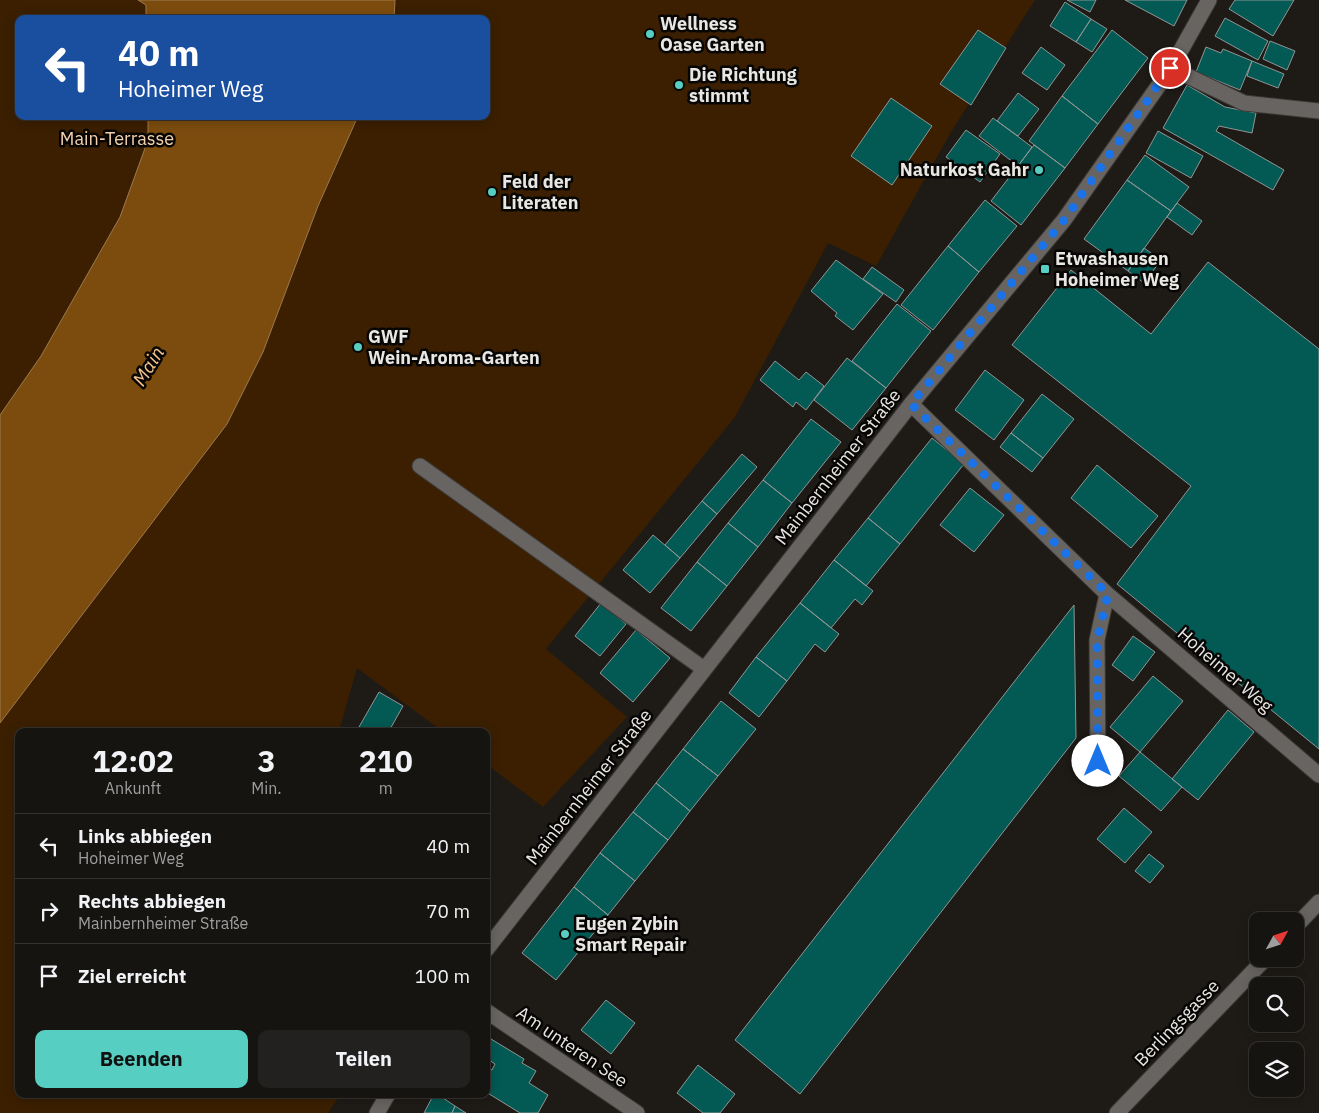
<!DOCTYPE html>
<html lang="de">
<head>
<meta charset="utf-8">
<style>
  :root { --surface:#161411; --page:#23211f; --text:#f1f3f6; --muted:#9e9e9f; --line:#353331; --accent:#57cec2 }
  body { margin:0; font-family:"IBM Plex Sans",sans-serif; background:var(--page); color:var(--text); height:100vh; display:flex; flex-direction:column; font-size:19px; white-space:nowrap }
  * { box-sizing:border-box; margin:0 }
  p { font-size:16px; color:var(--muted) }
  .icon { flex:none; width:28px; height:28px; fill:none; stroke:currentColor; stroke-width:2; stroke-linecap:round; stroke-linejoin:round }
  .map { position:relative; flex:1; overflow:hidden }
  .side { position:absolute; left:15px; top:728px; width:475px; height:370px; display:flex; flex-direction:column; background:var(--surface); border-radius:10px; box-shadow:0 2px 12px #0003,0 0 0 1px var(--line) }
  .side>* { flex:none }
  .hud { position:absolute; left:15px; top:15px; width:475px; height:105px; border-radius:10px; box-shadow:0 2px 12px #0003,0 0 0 1px var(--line); background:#1a4fa0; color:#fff; overflow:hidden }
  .needle { width:32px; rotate:50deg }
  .buttons { position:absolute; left:1249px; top:912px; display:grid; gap:10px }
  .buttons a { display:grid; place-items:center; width:55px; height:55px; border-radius:10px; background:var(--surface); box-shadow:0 2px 12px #0003,0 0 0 1px var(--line); font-size:25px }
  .pin { position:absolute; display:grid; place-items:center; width:42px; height:42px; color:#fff; margin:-21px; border:2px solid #fff; border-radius:50%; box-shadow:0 1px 5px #0007 }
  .me { position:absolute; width:55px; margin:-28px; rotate:0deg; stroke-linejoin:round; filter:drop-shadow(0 0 4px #0008) }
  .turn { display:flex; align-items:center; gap:18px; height:105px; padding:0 20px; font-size:22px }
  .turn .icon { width:65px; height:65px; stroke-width:2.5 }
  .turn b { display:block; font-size:35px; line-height:42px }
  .eta { display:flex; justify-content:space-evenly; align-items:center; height:85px; text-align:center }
  .eta b { font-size:30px; font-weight:700; line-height:35px }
  .button { display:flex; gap:10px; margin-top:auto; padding:10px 20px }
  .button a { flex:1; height:58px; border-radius:10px; background:var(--accent); color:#111; font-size:20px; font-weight:700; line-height:58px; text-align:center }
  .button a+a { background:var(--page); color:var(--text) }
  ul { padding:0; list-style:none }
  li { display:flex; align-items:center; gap:15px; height:65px; padding:0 20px; border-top:1px solid var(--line) }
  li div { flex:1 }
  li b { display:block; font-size:19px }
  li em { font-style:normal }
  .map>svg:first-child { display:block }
  .green { fill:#3b1f00 }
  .water { fill:#7c4c0e; stroke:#9d7a4e }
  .building { fill:#035953; stroke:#909695 }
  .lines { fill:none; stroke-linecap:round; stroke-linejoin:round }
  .minor-casing { stroke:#3a3835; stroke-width:17 }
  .minor { stroke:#686461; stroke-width:15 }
  .route { stroke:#1a73e8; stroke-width:9; stroke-dasharray:0 16.2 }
  .poi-dot { fill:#57cec2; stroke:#070605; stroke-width:2 }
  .labels { text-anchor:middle; stroke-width:5; stroke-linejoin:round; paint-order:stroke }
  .poi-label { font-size:18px; font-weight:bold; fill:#e9e7e4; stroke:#070605; text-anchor:start }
  .park-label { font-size:18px; fill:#f4d2af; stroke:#070605 }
  .street-label { font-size:18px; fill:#e9e7e4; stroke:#070605 }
  .water-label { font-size:19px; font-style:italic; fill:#f9c590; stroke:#070605 }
</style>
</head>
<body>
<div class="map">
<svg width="1319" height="1113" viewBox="0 0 1319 1113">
  <rect width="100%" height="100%" fill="#1e1b17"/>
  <path class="green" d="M0 0H138L146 5V19H19V116H148V140L120 217 41 356 0 415Z
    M395 0H1035L951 132 876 266 828 243 735 417 546 649 627 717 543 807 486 764V731H442L357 668 339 731H19V1094H341L328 1113H0V723L227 424 263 352 318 206 358 116H486V19H394Z"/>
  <path class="water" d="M138 0H395L394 19H146V5Z
    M148 116H358L318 206 263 352 227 424 0 723V415L41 356 120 217 148 140Z"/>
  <path class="building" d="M1067 0H1096L1090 12Z
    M1125 0H1187L1174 26Z
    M1235 0H1294L1273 36 1229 9Z
    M1065 2 1091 19 1076 42 1050 26Z
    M1225 18 1268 41 1258 60 1215 36Z
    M1091 19 1107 29 1092 52 1076 42Z
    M978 30 1006 48 971 105 940 84Z
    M1112 30 1148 58 1098 124 1062 96Z
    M1270 41 1295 51 1287 70 1263 59Z
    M1041 47 1065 65 1047 90 1022 73Z
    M1206 47 1221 53 1223 49 1252 61 1240 90 1196 72Z
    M1252 61 1284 74 1278 88 1247 76Z
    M1187 85 1225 107 1256 113 1252 133 1219 126 1216 131 1284 170 1273 190 1163 128Z
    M1018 93 1039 109 1018 136 997 121Z
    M1062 96 1098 124 1065 168 1029 141Z
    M891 98 932 126 892 185 851 156Z
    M993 118 1032 147 1018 166 979 136Z
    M966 130 1000 154 980 182 946 157Z
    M1158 131 1203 156 1191 178 1146 153Z
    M1034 145 1065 168 1021 225 991 201Z
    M1145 155 1189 187 1171 211 1127 180Z
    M1127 180 1171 211 1128 271 1084 239Z
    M985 200 1017 226 979 272 948 246Z
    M1177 203 1202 221 1192 235 1167 217Z
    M948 246 979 272 933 330 901 305Z
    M1144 248 1161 260 1144 283 1128 271Z
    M836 260 883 294 853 330 835 316 837 313 811 291Z
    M1208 262 1319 349V749L1117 584 1191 486 1012 345 1071 270 1151 334Z
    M872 267 904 290 896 302 863 279Z
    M897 304 931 331 886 388 852 361Z
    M847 358 886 388 852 430 814 400Z
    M775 361 799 380 806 372 824 386 806 410 796 402 793 407 760 380Z
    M985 370 1024 400 994 440 955 410Z
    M1042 394 1074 419 1043 458 1011 433Z
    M811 419 841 442 792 503 763 480Z
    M1011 433 1043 458 1032 472 1000 447Z
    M932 438 964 464 900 544 868 518Z
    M742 454 757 467 717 514 702 501Z
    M1097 465 1158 516 1131 548 1071 498Z
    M763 480 792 503 758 547 728 523Z
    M970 488 1004 515 974 552 940 525Z
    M702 501 717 514 680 558 665 545Z
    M868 518 900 544 866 586 834 560Z
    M728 523 758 547 727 586 697 562Z
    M653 535 680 558 650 593 623 570Z
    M834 560 873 591 862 605 855 599 831 628 800 603Z
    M697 562 727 586 691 631 661 608Z
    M601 603 626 624 600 656 575 636Z
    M800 603 839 634 825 652 815 644 787 681 756 657Z
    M1074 605 1076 738 800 1094 735 1040Z
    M636 630 670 658 633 702 600 673Z
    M1133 636 1155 652 1133 681 1112 665Z
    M756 657 787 681 759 717 729 693Z
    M1153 676 1183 701 1140 752 1110 727Z
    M379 692 403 706 389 731H366L359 727Z
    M721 701 756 729 718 776 683 749Z
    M1228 710 1254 732 1198 800 1172 779Z
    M683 749 718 776 690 811 656 783Z
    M1140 752 1182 787 1161 811 1119 776Z
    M656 783 690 811 668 840 633 812Z
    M1124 808 1152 832 1125 863 1097 839Z
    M633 812 668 840 635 881 600 853Z
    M600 853 635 881 608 915 574 887Z
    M1149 854 1164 866 1150 883 1135 871Z
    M574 887 608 915 556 980 522 953Z
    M606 1000 635 1023 611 1054 581 1030Z
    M491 1039 524 1059 522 1063 536 1071 529 1083 548 1095 538 1113H520L486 1092V1067L492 1070 495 1064 486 1058V1046Z
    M698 1065 735 1094 720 1113H703L677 1093Z
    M434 1094H437L455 1106 452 1113H424Z
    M455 1106 466 1113H452Z"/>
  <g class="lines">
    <g class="minor-casing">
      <path id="minor" d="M1171 68 1244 103 1319 111
        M911 404 1107 594 1319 775
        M420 466 704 669
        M1098 761 1097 640 1107 594
        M1295 927 1319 902
        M486 950 911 404 1064 220 1171 68 1209 0
        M486 1011 637 1113
        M377 1113 388 1094
        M1117 1113 1265 959"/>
    </g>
    <use href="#minor" class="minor"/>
  </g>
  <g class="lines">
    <path class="route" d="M1098 761 1097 640 1108 594 911 404 1064 220 1170 68"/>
  </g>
  <g class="poi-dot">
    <circle cx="650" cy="34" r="5"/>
    <circle cx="679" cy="85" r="5"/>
    <circle cx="1039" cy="170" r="5"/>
    <circle cx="492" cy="192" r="5"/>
    <rect x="1040" y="264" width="10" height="10" rx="2.5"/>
    <circle cx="358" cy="347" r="5"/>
    <circle cx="565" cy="934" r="5"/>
  </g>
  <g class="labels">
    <g class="poi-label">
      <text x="660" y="30">Wellness<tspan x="660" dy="21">Oase Garten</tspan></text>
      <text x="689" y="81">Die Richtung<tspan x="689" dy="21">stimmt</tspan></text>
      <text x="1029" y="176" text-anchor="end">Naturkost Gahr</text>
      <text x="502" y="188">Feld der<tspan x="502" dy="21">Literaten</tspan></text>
      <text x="1055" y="265">Etwashausen<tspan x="1055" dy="21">Hoheimer Weg</tspan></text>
      <text x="368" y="343">GWF<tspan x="368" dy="21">Wein-Aroma-Garten</tspan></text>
      <text x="575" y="930">Eugen Zybin<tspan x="575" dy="21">Smart Repair</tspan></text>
    </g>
    <g class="park-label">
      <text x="117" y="145">Main-Terrasse</text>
    </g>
    <g class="street-label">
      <text transform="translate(838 467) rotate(-52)" y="6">Mainbernheimer Straße</text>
      <text transform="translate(1225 670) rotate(41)" y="6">Hoheimer Weg</text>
      <text transform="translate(589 787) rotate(-52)" y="6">Mainbernheimer Straße</text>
      <text transform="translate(1177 1023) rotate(-46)" y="6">Berlingsgasse</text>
      <text transform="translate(572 1047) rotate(34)" y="6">Am unteren See</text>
    </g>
    <g class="water-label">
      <text transform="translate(148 366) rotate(-58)" y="7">Main</text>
    </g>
  </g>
</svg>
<div class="buttons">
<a><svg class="needle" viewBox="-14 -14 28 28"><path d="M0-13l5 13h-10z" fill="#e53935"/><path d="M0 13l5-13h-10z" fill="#9e9e9f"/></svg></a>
<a><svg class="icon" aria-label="search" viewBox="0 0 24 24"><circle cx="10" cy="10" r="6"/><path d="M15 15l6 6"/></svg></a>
<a><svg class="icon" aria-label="layers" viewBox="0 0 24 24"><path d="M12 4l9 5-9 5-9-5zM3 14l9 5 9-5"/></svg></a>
</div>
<div class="pin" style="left:1170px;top:68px;background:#d93025"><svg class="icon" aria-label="arrive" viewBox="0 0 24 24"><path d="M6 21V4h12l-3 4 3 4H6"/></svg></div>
<svg class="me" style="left:1098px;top:761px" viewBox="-20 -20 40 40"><circle r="19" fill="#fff"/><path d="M0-13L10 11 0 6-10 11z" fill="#1a73e8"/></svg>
<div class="hud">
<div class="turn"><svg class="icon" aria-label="left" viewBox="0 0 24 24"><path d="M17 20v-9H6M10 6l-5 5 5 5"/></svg><div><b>40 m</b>Hoheimer Weg</div></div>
</div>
<section class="side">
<div class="eta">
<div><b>12:02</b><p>Ankunft</p></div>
<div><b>3</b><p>Min.</p></div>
<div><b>210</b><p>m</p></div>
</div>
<ul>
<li><svg class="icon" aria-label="left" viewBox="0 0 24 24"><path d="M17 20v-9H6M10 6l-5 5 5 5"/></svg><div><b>Links abbiegen</b><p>Hoheimer Weg</p></div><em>40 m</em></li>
<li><svg class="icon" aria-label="right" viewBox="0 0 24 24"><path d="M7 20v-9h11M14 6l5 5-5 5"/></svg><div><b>Rechts abbiegen</b><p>Mainbernheimer Straße</p></div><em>70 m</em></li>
<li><svg class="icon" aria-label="arrive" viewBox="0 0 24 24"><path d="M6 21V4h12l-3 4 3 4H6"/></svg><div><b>Ziel erreicht</b></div><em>100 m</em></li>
</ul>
<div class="button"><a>Beenden</a><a>Teilen</a></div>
</section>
</div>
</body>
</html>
